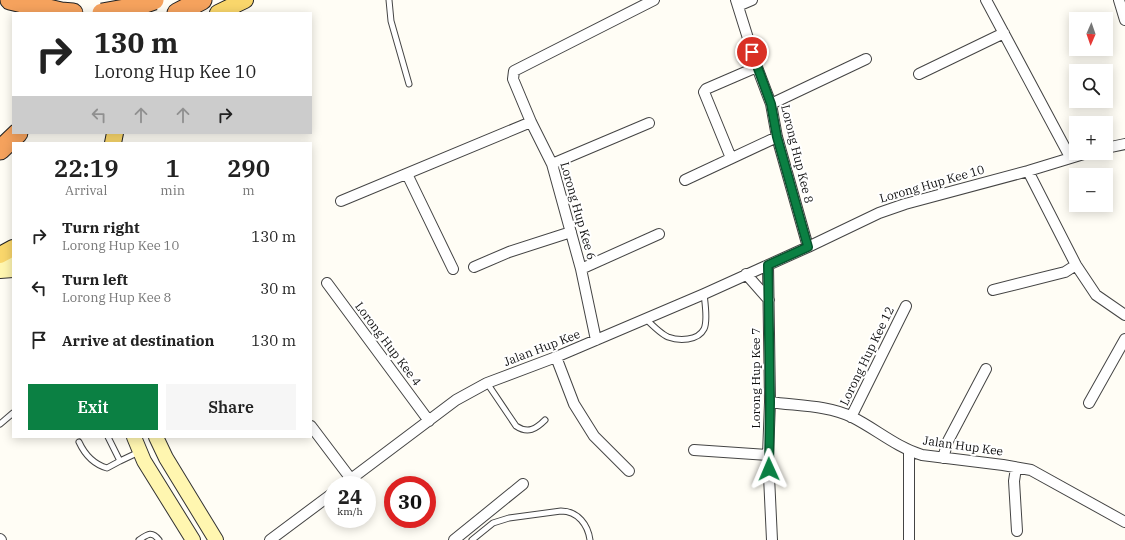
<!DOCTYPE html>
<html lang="en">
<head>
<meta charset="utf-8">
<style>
  :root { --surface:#fff; --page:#f6f6f6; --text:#222; --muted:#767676; --accent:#0b8043 }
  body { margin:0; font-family:"IBM Plex Serif",serif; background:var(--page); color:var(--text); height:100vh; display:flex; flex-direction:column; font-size:15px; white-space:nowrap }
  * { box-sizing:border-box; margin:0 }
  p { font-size:13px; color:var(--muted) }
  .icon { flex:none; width:22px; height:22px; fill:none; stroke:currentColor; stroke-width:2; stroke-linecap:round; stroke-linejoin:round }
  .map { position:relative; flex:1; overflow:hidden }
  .sheet { position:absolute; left:12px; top:142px; width:300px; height:296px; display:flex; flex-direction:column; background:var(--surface); border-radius:0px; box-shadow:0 2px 10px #0003 }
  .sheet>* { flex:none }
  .hud { position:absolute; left:12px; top:12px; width:300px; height:122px; border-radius:0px; box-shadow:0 2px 10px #0003; background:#fff; color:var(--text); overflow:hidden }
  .needle { width:26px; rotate:182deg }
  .fabs { position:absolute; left:1069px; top:12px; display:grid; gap:8px }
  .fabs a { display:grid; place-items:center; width:44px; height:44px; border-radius:0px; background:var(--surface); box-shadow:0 2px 10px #0003; font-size:20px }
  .speed { position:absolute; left:324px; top:476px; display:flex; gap:8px; font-size:20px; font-weight:700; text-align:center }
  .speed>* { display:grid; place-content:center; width:52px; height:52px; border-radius:50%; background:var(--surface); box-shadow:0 2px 10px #0003; line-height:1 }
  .speed small { font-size:10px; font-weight:400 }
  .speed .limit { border:6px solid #d22; background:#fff; color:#111 }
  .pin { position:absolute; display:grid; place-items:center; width:34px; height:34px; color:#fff; margin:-17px; border:2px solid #fff; border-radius:50%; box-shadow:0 1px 4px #0007 }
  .me { position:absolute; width:44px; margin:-22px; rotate:359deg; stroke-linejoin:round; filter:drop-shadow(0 0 3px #0008) }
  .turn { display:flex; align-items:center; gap:14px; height:84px; padding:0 16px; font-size:18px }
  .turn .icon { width:52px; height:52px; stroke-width:2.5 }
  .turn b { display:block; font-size:28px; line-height:34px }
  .lanes { display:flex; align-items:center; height:38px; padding:0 16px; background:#0003; justify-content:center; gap:20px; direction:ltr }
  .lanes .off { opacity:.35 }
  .eta { display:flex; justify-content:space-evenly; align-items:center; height:68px; text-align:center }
  .eta b { font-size:24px; font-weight:600; line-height:28px }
  .cta { display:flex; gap:8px; margin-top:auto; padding:8px 16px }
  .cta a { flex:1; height:46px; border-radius:0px; background:var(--accent); color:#fff; font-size:16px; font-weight:600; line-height:46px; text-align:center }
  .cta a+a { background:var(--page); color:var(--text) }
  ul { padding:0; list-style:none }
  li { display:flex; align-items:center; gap:12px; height:52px; padding:0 16px }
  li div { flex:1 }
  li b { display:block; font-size:15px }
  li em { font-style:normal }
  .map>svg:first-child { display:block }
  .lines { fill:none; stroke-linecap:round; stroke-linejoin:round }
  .lane-casing { stroke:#444; stroke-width:7 }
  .street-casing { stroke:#444; stroke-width:12 }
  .secondary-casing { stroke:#333; stroke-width:16 }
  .primary-casing { stroke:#222; stroke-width:18 }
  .highway-casing { stroke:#222; stroke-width:21 }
  .lane { stroke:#fff; stroke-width:5 }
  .street { stroke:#fff; stroke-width:10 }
  .secondary { stroke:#fff6b0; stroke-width:14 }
  .primary { stroke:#f9d66b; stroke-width:16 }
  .highway { stroke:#f5a25d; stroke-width:19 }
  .highway-bridge-casing { stroke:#222; stroke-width:21; stroke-linecap:butt }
  .highway-bridge { stroke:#f5a25d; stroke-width:19 }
  .route-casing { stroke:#07532c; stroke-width:10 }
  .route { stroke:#0b8043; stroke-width:7 }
  .labels { text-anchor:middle; stroke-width:4; stroke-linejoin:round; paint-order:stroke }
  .street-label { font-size:12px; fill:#111; stroke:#fff }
</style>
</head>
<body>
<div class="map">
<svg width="1125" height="540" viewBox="0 0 1125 540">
  <rect width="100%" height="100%" fill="#fffdf5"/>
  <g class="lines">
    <g class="lane-casing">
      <path id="lane" d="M389 0 391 21 409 84
        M646 319C651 324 661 334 668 337 679 341 698 341 704 329 708 321 705 303 704 294
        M487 383 516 426C528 434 536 429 545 420
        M0 424 13 413
        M108 437 120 461 139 452
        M79 442C85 455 93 464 107 468L120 461
        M139 540C148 534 152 531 159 540
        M472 540 493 523 509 518 561 511C578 511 588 525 590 540"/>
    </g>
    <g class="street-casing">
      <path id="street" d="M736 0 757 67 771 104 777 137 808 247
        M986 0 1070 157
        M1119 0 1125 20
        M738 6 752 0
        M919 74 1004 33
        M771 104 866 59
        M1106 148 1125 144
        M731 158 704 92 706 89 757 67
        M552 164 649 123
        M1028 171 1076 265 1096 295 1125 315
        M407 174 453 269
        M685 180 777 137
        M341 201 531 122
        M768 265 770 402 768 455 772 540
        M474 267 509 252 571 232
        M581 269 659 234
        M746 274 769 300
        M327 283 429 421
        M993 290 1065 272 1076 265
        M596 340 581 269 552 164 531 122 513 79 514 71 654 0
        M556 357 574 404 594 436 629 471
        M770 402C797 406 827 405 852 417 876 429 896 447 922 455L1003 465 1031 470 1125 522
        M1089 403 1125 339
        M851 417 906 306
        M311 426 351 479
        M694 450 768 455
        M943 458 948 441 986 369
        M1016 468 1014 481 1017 531
        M343 485 456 400 487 383 556 357 704 294 808 247 879 213 905 204 1028 171 1087 153
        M0 539 1 540
        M270 540 333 493
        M454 540 523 484
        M909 540V451"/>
    </g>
    <g class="secondary-casing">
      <path id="secondary" d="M0 261 13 259
        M0 271 13 270
        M134 437 144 461 193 540
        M156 437 166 458 216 540"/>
    </g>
    <g class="primary-casing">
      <path id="primary" d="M218 13 245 0
        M113 143 115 133
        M0 255 13 248"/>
    </g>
    <g class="highway-casing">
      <path id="highway" d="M10 0 61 12 73 13
        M177 13 202 0
        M0 150 18 133"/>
    </g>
    <use href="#lane" class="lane"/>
    <use href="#street" class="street"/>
    <use href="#secondary" class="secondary"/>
    <use href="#primary" class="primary"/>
    <use href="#highway" class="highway"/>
    <g class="highway-bridge-casing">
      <path id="highway-bridge" d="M102 13 131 8 154 0"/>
    </g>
    <use href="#highway-bridge" class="highway-bridge"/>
  </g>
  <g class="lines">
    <g class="route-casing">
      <path id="route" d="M752 52 771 104 777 137 808 247 768 265 770 402 769 469"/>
    </g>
    <use href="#route" class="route"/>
  </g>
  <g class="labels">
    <g class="street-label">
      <text transform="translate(797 154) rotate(76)" y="4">Lorong Hup Kee 8</text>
      <text transform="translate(932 184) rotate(-16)" y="4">Lorong Hup Kee 10</text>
      <text transform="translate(578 211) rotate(74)" y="4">Lorong Hup Kee 6</text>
      <text transform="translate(388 344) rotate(53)" y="4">Lorong Hup Kee 4</text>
      <text transform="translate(542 348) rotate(-21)" y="4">Jalan Hup Kee</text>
      <text transform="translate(867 356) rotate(-64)" y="4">Lorong Hup Kee 12</text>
      <text transform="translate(756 378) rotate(-90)" y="4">Lorong Hup Kee 7</text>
      <text transform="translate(963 446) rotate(8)" y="4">Jalan Hup Kee</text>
    </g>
  </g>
</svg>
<div class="fabs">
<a><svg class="needle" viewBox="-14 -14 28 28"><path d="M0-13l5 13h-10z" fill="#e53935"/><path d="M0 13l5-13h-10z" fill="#767676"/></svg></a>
<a><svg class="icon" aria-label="search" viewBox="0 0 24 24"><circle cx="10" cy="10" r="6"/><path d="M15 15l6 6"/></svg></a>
<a>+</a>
<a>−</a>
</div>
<div class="speed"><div>24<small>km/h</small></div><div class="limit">30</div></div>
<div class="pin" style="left:752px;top:52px;background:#d93025"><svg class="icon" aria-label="arrive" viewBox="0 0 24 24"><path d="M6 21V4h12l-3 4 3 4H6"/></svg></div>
<svg class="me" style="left:769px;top:469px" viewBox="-20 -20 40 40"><path d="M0-17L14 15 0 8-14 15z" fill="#0b8043" stroke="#fff" stroke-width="4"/></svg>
<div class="hud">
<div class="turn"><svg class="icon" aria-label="right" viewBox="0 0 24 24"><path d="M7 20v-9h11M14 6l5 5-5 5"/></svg><div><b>130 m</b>Lorong Hup Kee 10</div></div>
<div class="lanes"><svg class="icon off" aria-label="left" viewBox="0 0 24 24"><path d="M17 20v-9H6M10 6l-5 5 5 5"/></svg><svg class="icon off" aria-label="ahead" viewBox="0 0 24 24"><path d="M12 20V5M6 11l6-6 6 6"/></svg><svg class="icon off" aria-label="ahead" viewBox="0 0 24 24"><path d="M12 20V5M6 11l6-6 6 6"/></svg><svg class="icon" aria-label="right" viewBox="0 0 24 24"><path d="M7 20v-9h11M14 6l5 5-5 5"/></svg></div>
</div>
<section class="sheet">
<div class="eta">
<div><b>22:19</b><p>Arrival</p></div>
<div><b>1</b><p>min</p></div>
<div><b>290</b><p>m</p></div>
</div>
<ul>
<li><svg class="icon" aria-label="right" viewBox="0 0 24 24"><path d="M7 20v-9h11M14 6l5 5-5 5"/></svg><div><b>Turn right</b><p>Lorong Hup Kee 10</p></div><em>130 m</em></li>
<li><svg class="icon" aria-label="left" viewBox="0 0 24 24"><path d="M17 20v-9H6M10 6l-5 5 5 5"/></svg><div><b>Turn left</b><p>Lorong Hup Kee 8</p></div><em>30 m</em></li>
<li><svg class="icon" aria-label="arrive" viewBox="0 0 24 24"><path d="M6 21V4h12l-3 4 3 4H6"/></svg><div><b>Arrive at destination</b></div><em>130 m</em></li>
</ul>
<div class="cta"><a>Exit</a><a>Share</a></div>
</section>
</div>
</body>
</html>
